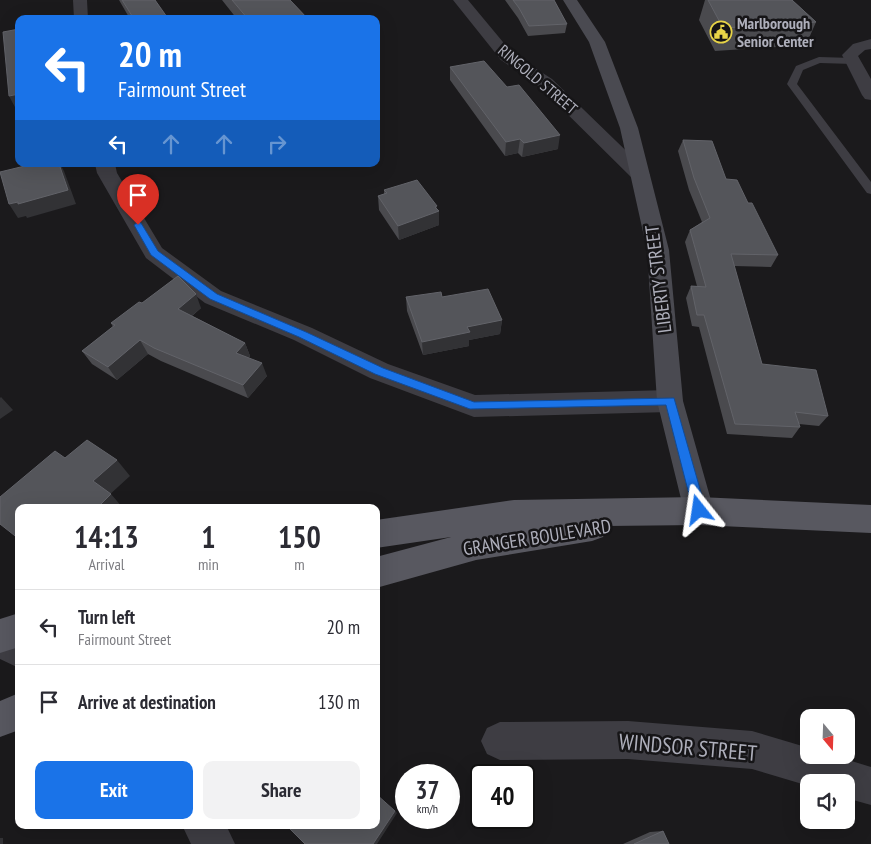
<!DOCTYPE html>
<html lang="en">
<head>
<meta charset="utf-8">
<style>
  :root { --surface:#fff; --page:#f2f2f3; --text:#2b2b33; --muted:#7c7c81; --line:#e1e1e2; --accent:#1a73e8 }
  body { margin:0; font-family:"PT Sans Narrow",sans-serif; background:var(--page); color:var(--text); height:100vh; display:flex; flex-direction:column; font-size:19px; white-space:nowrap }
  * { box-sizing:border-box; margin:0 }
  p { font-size:16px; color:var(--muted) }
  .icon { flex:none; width:28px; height:28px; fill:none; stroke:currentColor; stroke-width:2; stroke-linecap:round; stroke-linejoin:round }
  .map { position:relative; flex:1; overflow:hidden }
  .panel { position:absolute; left:15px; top:504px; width:365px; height:325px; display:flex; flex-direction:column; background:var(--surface); border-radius:10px; box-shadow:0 5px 20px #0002 }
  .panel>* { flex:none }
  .top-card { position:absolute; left:15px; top:15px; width:365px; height:152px; border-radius:10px; box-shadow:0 5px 20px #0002; background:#1a73e8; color:#fff; overflow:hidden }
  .needle { width:32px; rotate:161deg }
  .fabs { position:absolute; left:800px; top:709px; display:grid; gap:10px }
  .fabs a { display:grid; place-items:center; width:55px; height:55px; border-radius:10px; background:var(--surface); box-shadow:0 5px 20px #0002; font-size:25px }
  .speed { position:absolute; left:395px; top:764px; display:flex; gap:10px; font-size:25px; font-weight:700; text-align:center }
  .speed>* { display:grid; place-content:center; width:65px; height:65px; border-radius:50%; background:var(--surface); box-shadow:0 5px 20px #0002; line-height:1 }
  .speed small { font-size:12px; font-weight:400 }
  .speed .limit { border:2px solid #111; border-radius:8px; background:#fff; color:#111 }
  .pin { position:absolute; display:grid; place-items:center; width:42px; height:42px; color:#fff; margin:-51px -21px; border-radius:50% 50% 50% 0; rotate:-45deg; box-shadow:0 0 5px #0007 }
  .pin .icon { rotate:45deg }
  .me { position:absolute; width:55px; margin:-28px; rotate:345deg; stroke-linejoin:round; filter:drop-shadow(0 0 4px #0008) }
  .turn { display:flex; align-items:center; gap:18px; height:105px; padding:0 20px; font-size:22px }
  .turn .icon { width:65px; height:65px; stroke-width:2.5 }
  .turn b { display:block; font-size:35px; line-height:42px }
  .lanes { display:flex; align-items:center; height:48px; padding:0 20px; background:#0003; justify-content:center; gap:25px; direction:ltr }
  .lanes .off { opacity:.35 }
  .eta { display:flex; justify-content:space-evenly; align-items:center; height:85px; text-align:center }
  .eta b { font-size:30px; font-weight:800; line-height:35px }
  .cta { display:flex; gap:10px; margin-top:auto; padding:10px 20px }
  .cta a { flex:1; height:58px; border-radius:10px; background:var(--accent); color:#fff; font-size:20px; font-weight:800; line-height:58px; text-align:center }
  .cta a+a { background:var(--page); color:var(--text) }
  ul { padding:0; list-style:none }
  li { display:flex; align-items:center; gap:15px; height:75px; padding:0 20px; border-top:1px solid var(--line) }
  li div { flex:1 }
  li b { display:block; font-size:19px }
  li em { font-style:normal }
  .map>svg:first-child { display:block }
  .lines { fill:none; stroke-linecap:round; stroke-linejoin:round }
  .lane { fill:#3e3d43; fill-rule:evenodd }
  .street { fill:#3e3d43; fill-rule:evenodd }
  .secondary { fill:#4a4a51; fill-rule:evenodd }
  .primary { fill:#585860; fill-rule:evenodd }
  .wall { fill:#4a4a4e }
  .shaded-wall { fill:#323235 }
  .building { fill:#54555a; stroke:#626369 }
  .route { fill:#1a73e8; stroke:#114b97 }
  .labels { text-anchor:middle; stroke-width:5; stroke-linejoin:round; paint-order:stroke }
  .far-poi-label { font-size:16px; font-weight:bold; fill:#aeafbb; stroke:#161517; text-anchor:start }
  .far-street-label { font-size:16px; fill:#aeafbb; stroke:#161517 }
  .street-label { font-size:19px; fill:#aeafbb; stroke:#161517 }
  .near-street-label { font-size:22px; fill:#aeafbb; stroke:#161517 }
</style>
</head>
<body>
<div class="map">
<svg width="871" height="844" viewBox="0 0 871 844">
  <rect width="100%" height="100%" fill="#1b1a1c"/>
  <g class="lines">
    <path class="lane" d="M819 57 853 58 858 61 853 64 820 63 803 70 797 84 871 182V194L867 193 787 84 796 66Z"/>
    <path class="street" d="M73 0H87L88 19H74Z
      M453 0H468L513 54 552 79 647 171 650 175 647 179 640 181 633 179 540 87 501 60Z
      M871 39V49L865 50 858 56 871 79V100L865 99 862 95 842 55 853 44Z
      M95 164H115L117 173 162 248 221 291 312 328 388 364 475 395 670 390 679 393 683 401 679 409 670 412 474 417 370 378 294 340 205 303 146 258 97 173Z
      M0 623 19 632V668L0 659Z
      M628 721 752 731 809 748V755H832L871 767V805L846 798V782H809V786L752 769 628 759 500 760 487 754 481 741 487 728 500 722Z
      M182 825H226L235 844H191Z"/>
    <path class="secondary" d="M563 0H577L605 42 638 128 669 250 683 401 714 511 710 521 699 525 688 521 684 511 657 401 647 250 620 128 589 42Z"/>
    <path class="primary" d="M699 497 871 505V533L699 525 607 526 603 537 592 541 476 560 376 588V557L451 537 376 548V520L514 500Z
      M19 613V647L0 653V619Z
      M19 693V730L0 737V701Z"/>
  </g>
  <path class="wall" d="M119 0H155L168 19H130Z
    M222 0H290L308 19H237Z
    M505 0H554L567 24 565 33 528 36 518 18Z
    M705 0H792L816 22 806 45 715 51 699 20Z
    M450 67 558 149 522 157 518 153 505 156 450 80Z
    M683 140 726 179 748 203 778 255 771 267 734 266 762 364 828 416 819 426 799 424 800 427 792 438 727 434 699 327 692 326 686 298 691 286H697L685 242 690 230 702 222 689 190 678 151Z
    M384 190 437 209 439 225 399 240 379 210 378 196 384 194Z
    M406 297H442L502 320 500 334 469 340V346L423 355 407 311Z
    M142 303 201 308 192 316 245 343 250 356 249 358 267 376 248 398 161 361 148 354 117 380 92 364 82 351 113 327 111 323Z
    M663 831 669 844H623L650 832Z"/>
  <path class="shaded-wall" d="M19 94V108L16 109 9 96Z
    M560 135 558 149 522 157 524 143Z
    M520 139 518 153 505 156 506 142Z
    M59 164H60L64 171 76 204 27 218 26 216 18 218 9 204 18 202Z
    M437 206V211H439V225L399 240 398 226Z
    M196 294 201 308 184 322 178 309Z
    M502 320 500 334 469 340V346L423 355 422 342 467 327Z
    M140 340 148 354 117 380 108 367Z
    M245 343 250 356 242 366 236 353Z
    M262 363 267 376 248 398 243 385Z
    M1 397 13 410 0 419V398Z
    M117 460 130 476 107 497 93 481Z
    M111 494 123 508H97Z
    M395 811 397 813 377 844H373Z
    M0 838H3V844H0Z"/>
  <path class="building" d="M122 0H155L167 17 159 19H134Z
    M232 0H290L308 19H248Z
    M513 0H554L567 24 529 26 519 8Z
    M708 0H792L816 22 723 28Z
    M19 29V94L9 96 3 32Z
    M484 61 507 87 519 85 560 135 524 143 520 139 506 142 450 67Z
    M683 140 712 141 726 179 737 180 748 203H752L778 255 731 254 762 364 816 370 828 416 795 412 800 427 735 424 704 315H697L691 286 706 287 690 230 710 218 694 178Z
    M33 164H59L68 190 18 204V202L9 204 0 172Z
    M417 180 437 206 435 207 439 211 398 226 378 196 387 193 384 190Z
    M178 276 196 294 178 309 245 343 236 353 262 363 243 385 154 348 140 340 108 367 82 351 115 325 111 323 139 302 142 303Z
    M488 289 502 320 467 327 470 332 422 342 406 297 441 292 442 297Z
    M87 440 117 460 93 481 111 494 97 508H19V539L0 524V497L55 451 65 458Z
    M376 794 395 811 373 844H305L286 825H376Z
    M663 831 669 844H634Z"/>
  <path class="route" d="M138 222 141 223 158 251 217 294 306 332 383 368 474 402 674 398 706 510 704 514 699 516 695 514 693 510 666 405 470 409 375 374 299 337 210 299 151 255 134 225Z"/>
  <defs>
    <g id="civic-ring" transform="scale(1.125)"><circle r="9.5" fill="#161517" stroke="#e8d447" stroke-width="1.5"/><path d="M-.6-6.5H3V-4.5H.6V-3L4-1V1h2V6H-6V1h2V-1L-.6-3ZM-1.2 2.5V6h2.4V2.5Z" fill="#e8d447"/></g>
  </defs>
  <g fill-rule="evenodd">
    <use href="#civic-ring" x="721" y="32"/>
  </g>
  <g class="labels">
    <g class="far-poi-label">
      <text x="737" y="29">Marlborough<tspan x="737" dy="18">Senior Center</tspan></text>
    </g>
    <g class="far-street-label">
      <text transform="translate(538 79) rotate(40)" y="6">RINGOLD STREET</text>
    </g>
    <g class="street-label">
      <text transform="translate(658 279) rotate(-97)" y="7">LIBERTY STREET</text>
      <text transform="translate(537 537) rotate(-9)" y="7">GRANGER BOULEVARD</text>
    </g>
    <g class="near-street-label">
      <text transform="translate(688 747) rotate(5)" y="8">WINDSOR STREET</text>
    </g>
  </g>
</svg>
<div class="fabs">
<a><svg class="needle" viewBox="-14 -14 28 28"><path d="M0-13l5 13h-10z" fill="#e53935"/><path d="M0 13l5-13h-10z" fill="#7c7c81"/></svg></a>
<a><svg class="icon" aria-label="sound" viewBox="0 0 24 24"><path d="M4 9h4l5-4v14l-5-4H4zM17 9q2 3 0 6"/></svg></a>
</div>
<div class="speed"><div>37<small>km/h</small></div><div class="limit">40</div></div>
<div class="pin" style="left:138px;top:225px;background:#d93025"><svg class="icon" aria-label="arrive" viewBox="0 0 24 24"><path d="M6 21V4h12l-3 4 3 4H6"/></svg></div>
<svg class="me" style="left:699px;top:510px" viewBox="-20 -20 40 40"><path d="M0-17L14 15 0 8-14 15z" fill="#1a73e8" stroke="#fff" stroke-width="4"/></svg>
<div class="top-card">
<div class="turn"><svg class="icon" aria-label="left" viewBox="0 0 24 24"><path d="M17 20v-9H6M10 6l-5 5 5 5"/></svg><div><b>20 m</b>Fairmount Street</div></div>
<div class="lanes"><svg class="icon" aria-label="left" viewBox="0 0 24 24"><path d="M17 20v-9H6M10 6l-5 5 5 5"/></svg><svg class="icon off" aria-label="ahead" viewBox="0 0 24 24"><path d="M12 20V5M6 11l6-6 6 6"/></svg><svg class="icon off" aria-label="ahead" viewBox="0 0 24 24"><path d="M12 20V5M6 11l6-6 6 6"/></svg><svg class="icon off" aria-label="right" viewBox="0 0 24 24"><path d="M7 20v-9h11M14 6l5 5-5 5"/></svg></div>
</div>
<section class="panel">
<div class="eta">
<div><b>14:13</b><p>Arrival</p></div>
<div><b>1</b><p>min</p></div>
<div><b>150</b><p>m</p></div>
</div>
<ul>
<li><svg class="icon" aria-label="left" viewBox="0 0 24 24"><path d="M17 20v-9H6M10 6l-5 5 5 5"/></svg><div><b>Turn left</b><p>Fairmount Street</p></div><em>20 m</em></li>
<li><svg class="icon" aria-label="arrive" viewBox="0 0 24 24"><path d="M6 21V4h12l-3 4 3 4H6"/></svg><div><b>Arrive at destination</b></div><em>130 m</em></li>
</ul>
<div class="cta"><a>Exit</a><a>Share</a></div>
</section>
</div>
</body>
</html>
